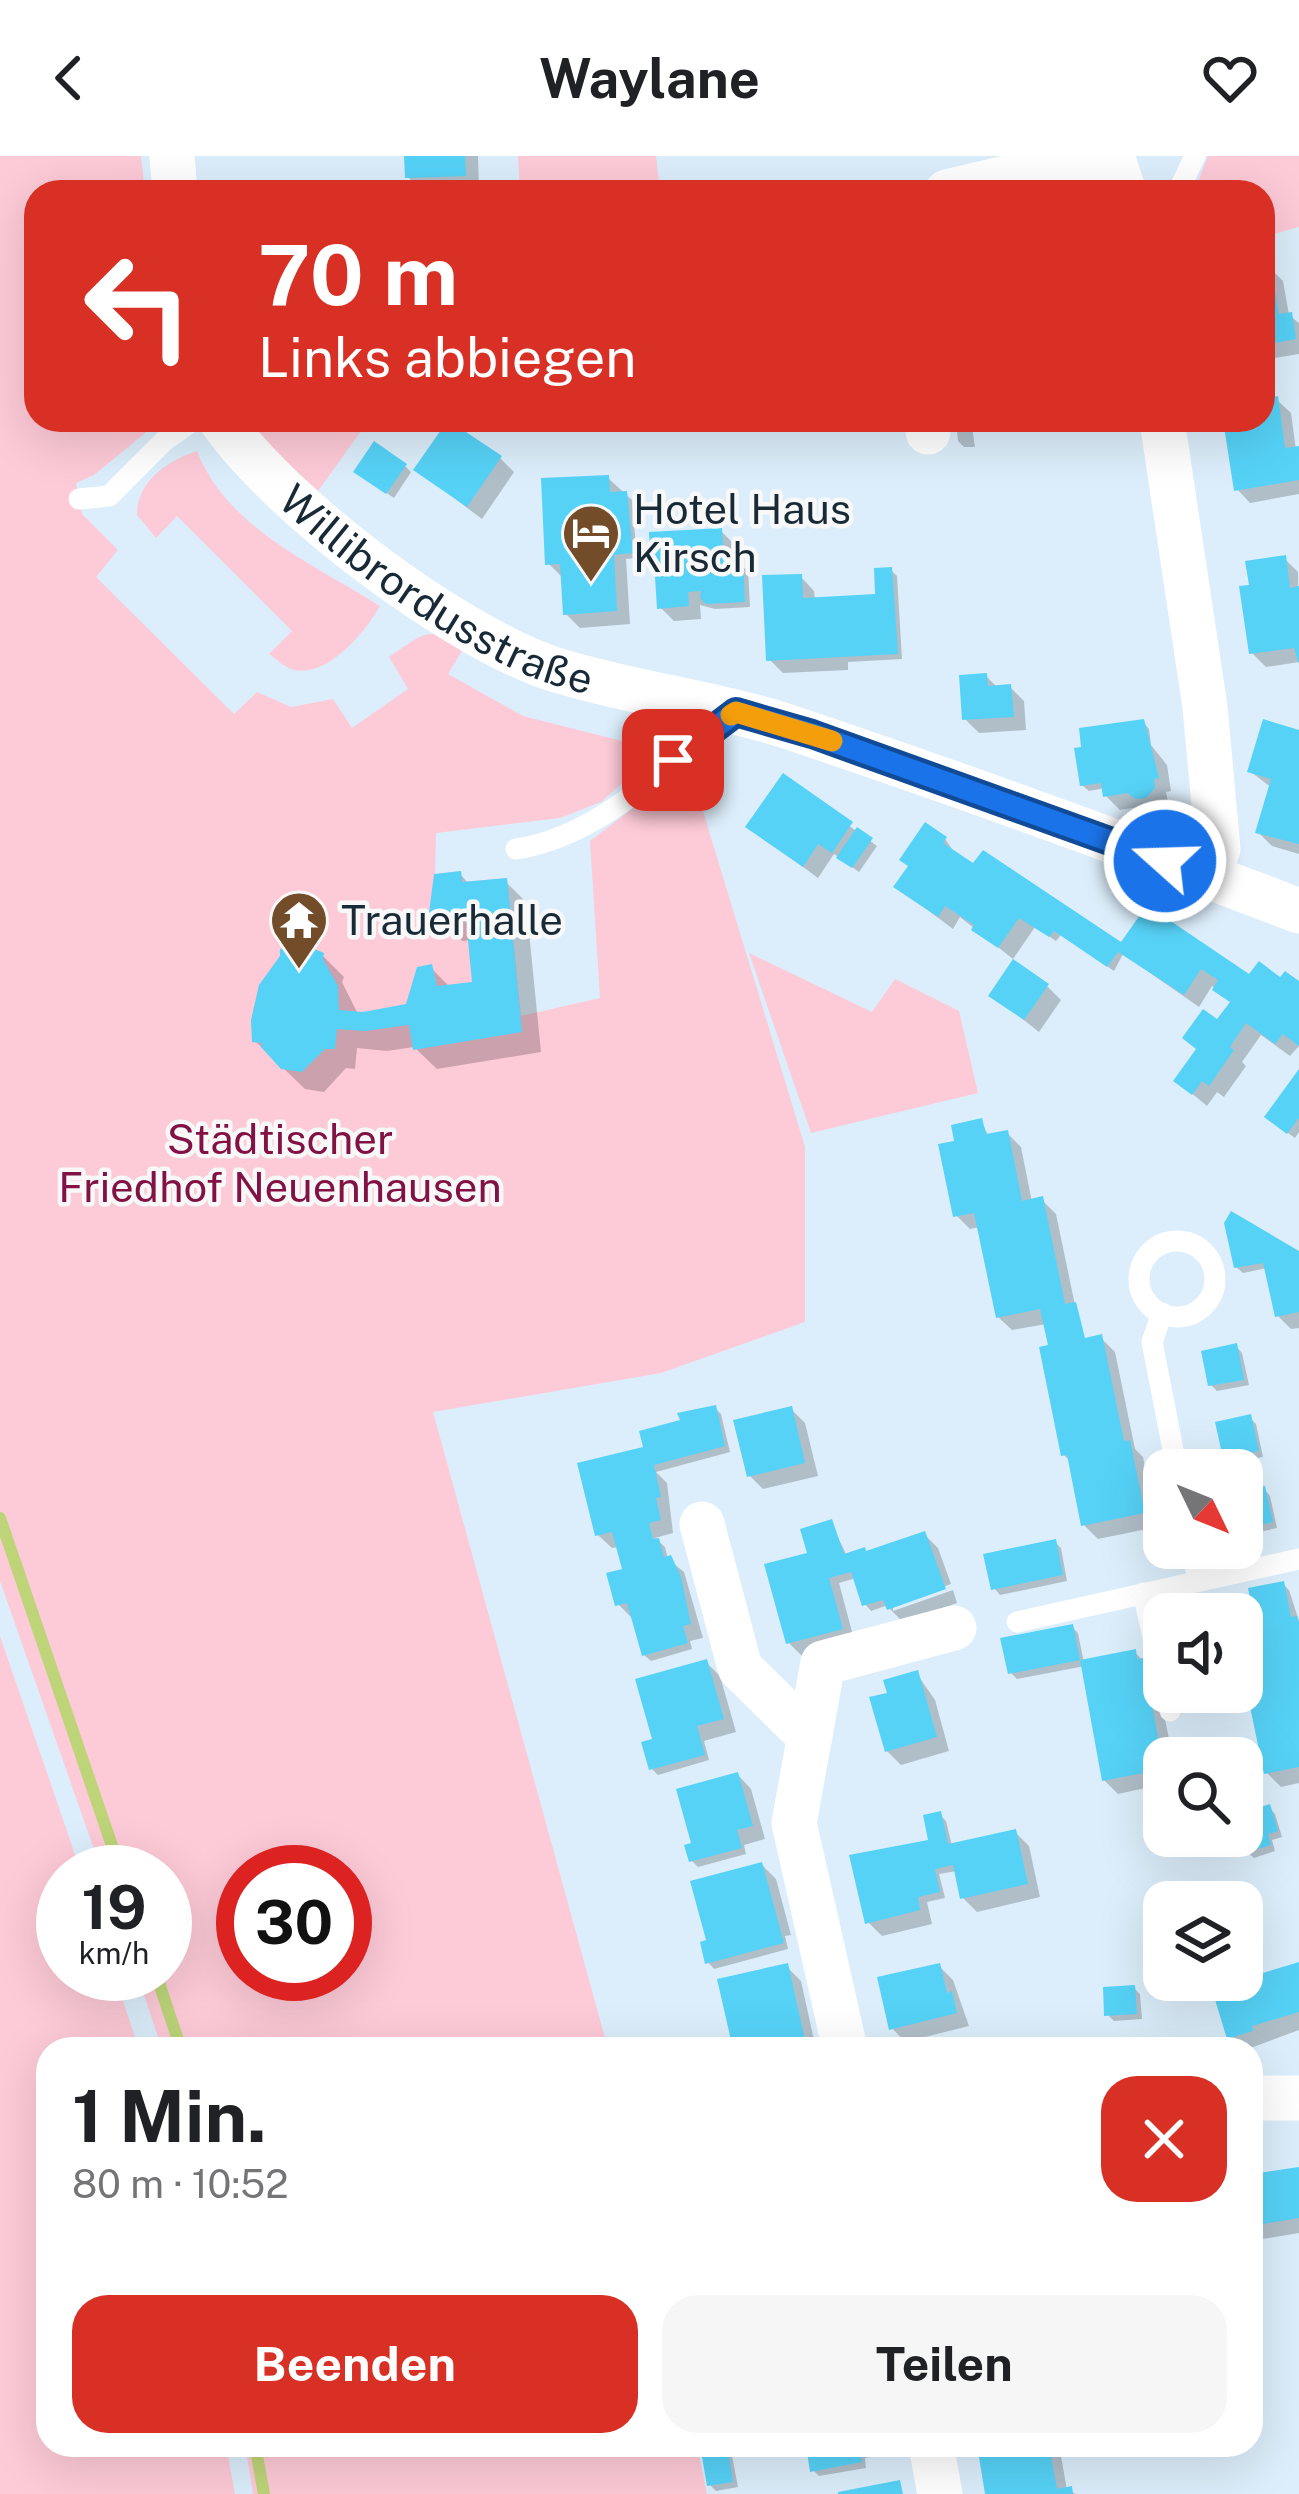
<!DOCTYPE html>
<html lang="de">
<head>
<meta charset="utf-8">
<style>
  :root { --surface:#fff; --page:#f6f6f6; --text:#202124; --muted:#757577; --accent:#d93025 }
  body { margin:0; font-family:"Public Sans",sans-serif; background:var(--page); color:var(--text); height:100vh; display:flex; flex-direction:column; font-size:45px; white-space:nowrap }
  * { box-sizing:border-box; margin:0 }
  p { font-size:39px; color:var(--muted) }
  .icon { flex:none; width:66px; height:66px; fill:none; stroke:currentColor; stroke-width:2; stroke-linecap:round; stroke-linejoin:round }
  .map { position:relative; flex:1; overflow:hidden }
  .side { position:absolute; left:36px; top:1881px; width:1227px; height:420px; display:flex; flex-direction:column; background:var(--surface); border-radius:36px; box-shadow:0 12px 48px #0002 }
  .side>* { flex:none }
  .banner { position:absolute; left:24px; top:24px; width:1251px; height:252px; border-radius:36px; box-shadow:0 12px 48px #0002; background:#d93025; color:#fff; overflow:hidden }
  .needle { width:78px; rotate:133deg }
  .fabs { position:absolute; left:1143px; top:1293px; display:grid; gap:24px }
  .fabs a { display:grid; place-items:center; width:120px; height:120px; border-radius:24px; background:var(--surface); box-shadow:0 12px 48px #0002; font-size:60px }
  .speed { position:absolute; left:36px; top:1689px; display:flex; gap:24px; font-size:60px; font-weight:700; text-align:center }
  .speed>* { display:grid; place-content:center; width:156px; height:156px; border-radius:50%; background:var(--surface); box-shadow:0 12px 48px #0002; line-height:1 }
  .speed small { font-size:30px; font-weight:400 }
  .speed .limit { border:18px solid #d22; background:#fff; color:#111 }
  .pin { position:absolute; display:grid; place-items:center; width:102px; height:102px; color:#fff; margin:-51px; border-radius:24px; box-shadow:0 6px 18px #0006 }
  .me { position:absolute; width:132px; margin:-66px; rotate:290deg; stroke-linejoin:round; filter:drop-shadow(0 0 9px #0008) }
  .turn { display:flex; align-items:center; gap:42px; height:252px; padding:0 36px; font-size:54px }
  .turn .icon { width:156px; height:156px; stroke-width:2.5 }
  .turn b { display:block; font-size:84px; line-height:102px }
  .round { display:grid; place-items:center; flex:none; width:126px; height:126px; border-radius:36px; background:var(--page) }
  .headline { display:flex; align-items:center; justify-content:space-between; height:204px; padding:0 36px }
  h1 { font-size:72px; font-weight:700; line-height:90px }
  .action { display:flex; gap:24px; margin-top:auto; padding:24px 36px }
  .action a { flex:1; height:138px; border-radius:36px; background:var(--accent); color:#fff; font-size:48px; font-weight:700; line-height:138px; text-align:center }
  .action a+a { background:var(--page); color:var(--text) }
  header { display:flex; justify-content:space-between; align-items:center; height:156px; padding:0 36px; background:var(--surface); font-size:54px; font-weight:700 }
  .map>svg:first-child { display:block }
  .green { fill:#fdcad7; fill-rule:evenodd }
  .shadow { fill:#0003 }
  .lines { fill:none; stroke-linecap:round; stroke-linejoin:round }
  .stream { stroke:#bdd479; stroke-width:12 }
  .building { fill:#56d2f7 }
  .service { stroke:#fff; stroke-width:21 }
  .minor { stroke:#fff; stroke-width:45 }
  .route-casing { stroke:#114b97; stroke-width:30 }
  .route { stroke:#1a73e8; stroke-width:21 }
  .slow { stroke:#f59e0b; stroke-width:21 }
  .labels { text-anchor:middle; stroke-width:9; stroke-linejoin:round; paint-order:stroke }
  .poi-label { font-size:42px; fill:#192a37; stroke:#f8f8f8; text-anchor:start }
  .street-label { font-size:42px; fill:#192a37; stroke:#f8f8f8 }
  .park-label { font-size:42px; fill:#821144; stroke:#f8f8f8 }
</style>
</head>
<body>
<header><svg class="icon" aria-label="back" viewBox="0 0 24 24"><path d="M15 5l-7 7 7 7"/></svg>Waylane<svg class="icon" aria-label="heart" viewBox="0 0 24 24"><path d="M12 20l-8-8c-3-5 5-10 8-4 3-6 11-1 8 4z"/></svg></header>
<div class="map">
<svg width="1299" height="2338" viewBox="0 0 1299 2338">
  <rect width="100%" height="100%" fill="#dceefb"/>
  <path class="green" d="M0 0H141L145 36H36V264H161L94 319 76 327 82 358 118 394 96 421 234 558 257 536 291 551 333 543 352 572 408 533 389 501C422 479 427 468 465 490L448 518 523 560 622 585 633 550 665 578 660 594 601 646 560 662 436 677 435 718 461 715 463 726 507 722 521 860 600 842 590 685 687 611 692 619 805 991V1166L661 1217 433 1256 608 1893H162L137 1818H165V1716H102L0 1425ZM243 1716H345V1818H243Z
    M518 0H656L660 36H520Z
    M1208 0H1299V71L1263 81V36H1194Z
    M246 264H369L318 335 272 296Z
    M197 295C227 372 313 408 380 450 365 476 329 521 294 514 286 512 276 503 269 498L292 475 177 360 156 382 137 359C137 325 167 305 197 295Z
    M749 797 872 856 895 823 959 855 978 937 811 977Z
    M0 1480 81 1716H63V1818H114L139 1893H48V2289H226L235 2338H0Z
    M245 2289H697L707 2338H253Z"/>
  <path class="shadow" d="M407 0H478L479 33 422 35 408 21Z
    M1269 111 1283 125 1289 159 1299 167V198L1263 204V113Z
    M1277 244 1291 257 1296 294 1299 293V338L1250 347 1237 333 1226 264H1263V246Z
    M801 264H855L804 267Z
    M956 264H971L975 291H964L958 285Z
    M500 302 514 316 482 363 417 314Z
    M405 310 411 316 394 342 363 321Z
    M608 322 632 344 637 402 626 403 630 468 580 472 566 458 562 421 548 407Z
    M721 375 735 389 736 408 748 414 750 451 715 453 700 449 701 463 674 465 660 451 664 415Z
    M1284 402 1298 416 1299 506 1266 511 1252 497Z
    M891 414 897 420 902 503 848 506V514L783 517 769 503 801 421 814 435 815 444 878 441Z
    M986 520 998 532 1010 531 1024 545 1026 574 979 577 965 563Z
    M1143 566 1149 573 1151 589 1167 609 1171 635 1166 636 1168 646 1161 655 1151 656 1145 650 1120 654 1106 640 1105 632 1089 635 1082 629Z
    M1299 577V698L1272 690 1258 676 1272 632 1251 616Z
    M783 622 877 690 859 716 834 698 818 722 749 671Z
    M945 683 957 700 1120 789 1250 823 1299 829V890L1290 900 1261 879 1242 906 1246 910 1224 941 1217 936 1207 950 1177 925 1233 847 1212 830 1199 851 1123 798 1114 815 1061 779 1056 785 1035 771 1013 803 960 761 953 773 897 731Z
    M460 718 470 729 505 725 526 746 541 896 437 913 414 891 387 895 357 892 355 913 346 912 324 936 305 933 255 885 322 799 344 821 342 826 358 858 408 850 431 812 451 832 475 829 471 784 462 785 433 755Z
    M1047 830 1061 844 1039 876 992 839Z
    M1299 918V976L1295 982 1274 967Z
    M981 965 989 981 1007 977 1021 991 1032 1046 1042 1044 1056 1058 1085 1197 1101 1182 1115 1196 1135 1293 1143 1301 1157 1371 1098 1383 1084 1369 1071 1306 1064 1299 1055 1191 1047 1168 1012 1174 998 1161 980 1071 970 1073 956 1059 958 987Z
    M1299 1098V1172L1291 1173 1277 1159 1267 1112 1243 1117 1236 1111Z
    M1236 1190 1242 1197 1249 1229 1217 1235 1211 1229Z
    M715 1252 721 1258 730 1296 656 1316 667 1327 673 1377 655 1382 665 1391 668 1403 684 1416 703 1482 690 1485 692 1493 651 1505 644 1499 632 1462 618 1448 629 1414 619 1391 612 1392 598 1379 642 1294Z
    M791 1253 805 1267 818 1320 763 1333 750 1320Z
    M1250 1262 1256 1268 1263 1301 1232 1307 1225 1301Z
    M1264 1333 1270 1340 1277 1372 1246 1379 1242 1375V1338Z
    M831 1367 847 1400 867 1398 924 1378 938 1392 951 1428 893 1449V1455L953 1434 957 1447 903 1466 889 1452 888 1449 871 1455 865 1448 856 1422 839 1427 855 1487 803 1501 789 1487 811 1399Z
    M1055 1386 1061 1392 1067 1425 1000 1439 994 1432Z
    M1283 1428 1289 1434 1299 1465V1627L1281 1631 1267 1617 1242 1495V1474L1262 1470Z
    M1072 1471 1078 1477 1084 1507 1135 1496 1156 1520 1173 1602H1164V1628L1118 1638 1104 1624 1085 1510 1017 1523 1011 1517Z
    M706 1506 720 1520 736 1576 704 1585 709 1604 658 1619 652 1613 656 1585Z
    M917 1518 935 1544 949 1595 901 1609 887 1595 890 1539Z
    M738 1619 751 1633 765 1683 744 1689 746 1698 698 1711 692 1705 695 1689Z
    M1269 1651 1275 1658 1282 1681 1272 1684 1275 1695 1254 1702 1247 1696Z
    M940 1659 946 1665 952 1690 1015 1676 1029 1690 1040 1741 977 1756 963 1742 957 1715 939 1718 945 1742 927 1746 932 1768 882 1780 868 1766 932 1686Z
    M762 1709 776 1723 791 1779 785 1780 788 1793 714 1813 708 1806Z
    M1242 1803 1249 1824 1299 1809V1874L1248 1893H1241L1229 1881 1212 1824H1242Z
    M939 1810 953 1824 969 1870 905 1886 892 1872Z
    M787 1811 801 1825 816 1893H736Z
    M1134 1832 1140 1838 1142 1863 1114 1865 1107 1858Z
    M1299 2013V2077L1256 2084 1251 2079V2018Z
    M703 2289H730L738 2331 716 2335 710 2329Z
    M838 2289H906L907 2294 865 2302 866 2312 819 2320 813 2314Z
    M1032 2289H1050L1061 2300 1067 2334 1076 2338H988Z"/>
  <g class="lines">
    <path class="stream" d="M0 1362 121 1716
      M156 1818 181 1893
      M255 2289 264 2338"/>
  </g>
  <path class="building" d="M404 0H465L466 20 405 22Z
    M1270 108 1279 158 1292 156 1296 183 1263 189V110Z
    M1278 240 1285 292 1299 290V324L1234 335 1223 264H1263V243Z
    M448 264 502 300 467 351 413 314Z
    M374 285 407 308 386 338 353 316Z
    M609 319 610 336 627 335 633 397 614 399 617 455 563 459 560 408 545 409 541 322Z
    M722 372 724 406 743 404 745 446 706 448 700 442 701 435 688 436 689 450 657 453 655 421 661 415 651 406 649 376Z
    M1286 399 1290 432 1299 430V508L1294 492 1249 498 1239 430 1249 429 1245 405Z
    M892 411 898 498 766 505 762 419 802 418 803 442 875 438 874 412Z
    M987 517 988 530 1011 528 1014 561 962 564 959 519Z
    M1144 563 1159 622 1154 623 1155 632 1146 642 1135 643 1128 637 1103 641 1101 627 1080 630 1074 592 1081 591 1079 572Z
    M1263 563 1299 574V688L1255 677 1271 623 1247 616Z
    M783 617 853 666 832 697 818 688 803 711 745 671Z
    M925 666 947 681 943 687 973 707 983 694 1121 786 1147 749 1249 818 1259 805 1280 821 1285 815 1299 825V890L1283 878 1275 888 1246 867 1230 891 1234 894 1209 930 1202 925 1192 939 1173 925 1196 893 1182 882 1203 853 1217 863 1230 846 1212 834 1218 824 1201 813 1184 839 1118 796 1107 811 1054 775 1049 781 1019 762 998 792 971 774 974 769 945 750 938 761 893 731 908 710 899 704Z
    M857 671 873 682 852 712 836 702Z
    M461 715 462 726 507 722 522 876 413 894 409 869 365 875 337 873 335 893H325L302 916 281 913 261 891 262 887 252 886 251 864 259 829 280 800V793L303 788 324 797 323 803 338 830 339 854 363 856 406 848 417 811 432 808 437 830 472 826 466 763 438 765 439 757H429L434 718Z
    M1013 803 1049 828 1024 864 988 840Z
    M1299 913V962L1287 978 1264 961Z
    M982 962 986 978 1008 974 1022 1045 1043 1040 1065 1148 1076 1146 1085 1182 1102 1178 1124 1285 1130 1284 1145 1357 1081 1370 1067 1299 1061 1300 1039 1191 1048 1189 1040 1153 996 1162 974 1057 953 1061 938 988 954 985 951 969Z
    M1231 1055 1299 1095V1156L1275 1161 1263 1107 1234 1112 1224 1067Z
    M1237 1187 1244 1224 1208 1230 1201 1195Z
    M716 1249 725 1290 654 1309 661 1341 656 1342 661 1364 649 1367 653 1383 659 1382 664 1401 671 1399 681 1421 691 1468 683 1470 688 1487 642 1500 627 1447 615 1450 606 1417 622 1413 612 1376 595 1380 577 1307 643 1291 639 1275 680 1264 677 1257Z
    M792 1250 805 1307 747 1321 733 1264Z
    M1251 1258 1259 1295 1223 1302 1215 1266Z
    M1265 1330 1273 1366 1242 1373V1335Z
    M832 1363 844 1398 865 1391 866 1395 925 1375 946 1433 887 1454 883 1444 862 1450 851 1416 829 1422 843 1473 786 1488 764 1408 807 1397 800 1373Z
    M1056 1383 1063 1419 991 1434 983 1398Z
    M1284 1425 1291 1461 1297 1460 1299 1467V1611L1264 1618 1242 1512V1471L1255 1468 1248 1432Z
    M1199 1442 1203 1458H1165L1163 1449Z
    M1073 1468 1080 1504 1008 1518 1000 1482Z
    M1136 1493 1137 1503 1143 1502 1164 1613 1102 1625 1080 1504Z
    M707 1503 724 1563 697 1570 705 1599 649 1614 641 1586 652 1583 635 1523Z
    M918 1514 937 1581 885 1596 869 1541 887 1537 883 1524Z
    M738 1616 753 1670 737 1674 742 1692 689 1706 684 1689 691 1687 676 1633Z
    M1270 1648 1278 1675 1268 1678 1271 1689 1245 1697 1239 1680 1242 1657Z
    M941 1655 948 1688 1016 1673 1028 1728 960 1743 953 1709 935 1713 940 1736 918 1741 920 1754 865 1768 849 1699 928 1684 923 1659Z
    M762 1706 784 1787 705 1808 700 1786 706 1784 690 1725Z
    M1299 1806V1856L1252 1870 1253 1875 1227 1883 1209 1824H1242V1815L1246 1822Z
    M788 1807 807 1893H733L717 1823Z
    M940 1807 947 1837 952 1835 957 1857 889 1874 877 1821Z
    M1135 1829 1137 1858 1104 1860 1103 1831Z
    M1299 2011V2062L1251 2070V2014L1259 2013V2017Z
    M700 2289H727L733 2326 707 2330Z
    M835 2289H859L862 2306 810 2316 807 2296Z
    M1015 2289H1049L1057 2333 1072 2330 1073 2338H985L978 2295Z
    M900 2324 903 2338H838V2336Z"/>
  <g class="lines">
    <path class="service" d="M1178 36 1195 0
      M79 343 109 340 165 284 194 264
      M516 693C600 681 668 608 732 559
      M1139 1123a38 38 0 1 1 76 0a38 38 0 1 1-76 0Z
      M1162 1157 1152 1186 1177 1314
      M1192 1392 1198 1424
      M1143 1437 1164 1528
      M1017 1466 1299 1403
      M1166 1536 1170 1555"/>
    <g class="minor">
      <path d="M172 0 175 36"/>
      <path d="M1112 0 1124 36"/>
      <path d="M947 36 1099 0"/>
      <path id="s1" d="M221 264C282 351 452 479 553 513 632 538 714 546 792 572 962 629 1132 691 1299 755"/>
      <path d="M927 264 928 276"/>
      <path d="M1162 264 1205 551 1218 693 1208 720"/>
      <path d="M702 1368 740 1512 810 1581"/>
      <path d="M845 1893 794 1667 823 1507 954 1472"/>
      <path d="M1261 1942H1299"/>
      <path d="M931 2289 940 2338"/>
    </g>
  </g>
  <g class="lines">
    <g class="route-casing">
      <path id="route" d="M673 604 736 556 812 578 1165 705"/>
    </g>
    <use href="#route" class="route"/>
    <path class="slow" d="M731 559 736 556 832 585"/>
  </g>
  <defs>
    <g id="hotel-pin" transform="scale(3)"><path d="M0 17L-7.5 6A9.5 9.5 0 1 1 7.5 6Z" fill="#734c2a" stroke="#f8f8f8"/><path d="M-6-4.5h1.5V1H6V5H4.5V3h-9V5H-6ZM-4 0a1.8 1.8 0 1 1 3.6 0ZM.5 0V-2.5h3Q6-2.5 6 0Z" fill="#fff"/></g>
    <g id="temple-pin" transform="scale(3)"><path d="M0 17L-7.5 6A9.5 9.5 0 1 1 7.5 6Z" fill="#734c2a" stroke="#f8f8f8"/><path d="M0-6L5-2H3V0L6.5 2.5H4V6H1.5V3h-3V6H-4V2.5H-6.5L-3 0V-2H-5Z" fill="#fff"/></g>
  </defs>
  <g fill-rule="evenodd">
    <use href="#hotel-pin" x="591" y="377"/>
    <use href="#temple-pin" x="299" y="764"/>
  </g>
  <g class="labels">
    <g class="poi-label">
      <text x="633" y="368">Hotel Haus<tspan x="633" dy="48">Kirsch</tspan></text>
      <text x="341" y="779">Trauerhalle</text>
    </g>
    <g class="street-label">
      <text dy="15" stroke="none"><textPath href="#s1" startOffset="279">Willibrordusstraße</textPath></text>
    </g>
    <g class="park-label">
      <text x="280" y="998">Städtischer<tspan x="280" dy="48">Friedhof Neuenhausen</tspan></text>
    </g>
  </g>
</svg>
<div class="fabs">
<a><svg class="needle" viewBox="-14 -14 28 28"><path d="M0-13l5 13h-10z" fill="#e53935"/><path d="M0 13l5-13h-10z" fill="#757577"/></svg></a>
<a><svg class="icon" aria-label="sound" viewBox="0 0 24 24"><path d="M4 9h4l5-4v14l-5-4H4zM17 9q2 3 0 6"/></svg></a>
<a><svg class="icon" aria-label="search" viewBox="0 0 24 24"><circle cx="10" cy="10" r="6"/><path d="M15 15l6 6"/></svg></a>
<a><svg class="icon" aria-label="layers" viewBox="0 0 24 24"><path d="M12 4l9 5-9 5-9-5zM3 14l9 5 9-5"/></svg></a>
</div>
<div class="speed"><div>19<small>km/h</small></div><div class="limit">30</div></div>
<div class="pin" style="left:673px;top:604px;background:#d93025"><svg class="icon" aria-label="arrive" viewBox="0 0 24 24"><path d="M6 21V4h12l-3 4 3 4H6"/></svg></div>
<svg class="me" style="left:1165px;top:705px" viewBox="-20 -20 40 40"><circle r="17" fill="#1a73e8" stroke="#fff" stroke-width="3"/><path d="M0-11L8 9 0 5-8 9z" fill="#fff"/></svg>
<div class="banner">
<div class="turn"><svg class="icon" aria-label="left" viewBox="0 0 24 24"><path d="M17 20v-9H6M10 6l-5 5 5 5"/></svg><div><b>70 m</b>Links abbiegen</div></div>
</div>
<section class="side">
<div class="headline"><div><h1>1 Min.</h1><p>80 m · 10:52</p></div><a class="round" style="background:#d93025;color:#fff"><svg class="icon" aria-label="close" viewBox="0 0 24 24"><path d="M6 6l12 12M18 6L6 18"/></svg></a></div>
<div class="action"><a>Beenden</a><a>Teilen</a></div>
</section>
</div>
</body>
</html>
